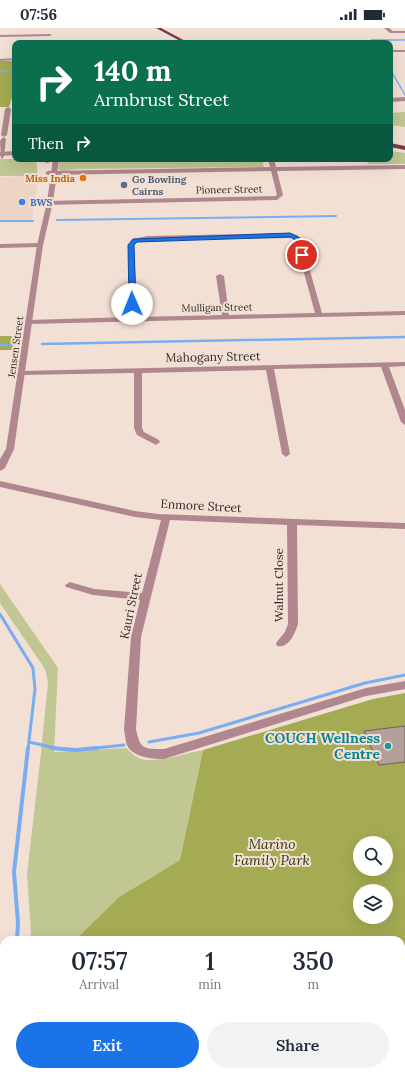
<!DOCTYPE html>
<html lang="en">
<head>
<meta charset="utf-8">
<style>
  :root { --surface:#fff; --page:#f2f2f3; --text:#1f2937; --muted:#747a83; --accent:#1a73e8 }
  body { margin:0; font-family:Lora,serif; background:var(--page); color:var(--text); height:100vh; display:flex; flex-direction:column; font-size:15px; white-space:nowrap }
  * { box-sizing:border-box; margin:0 }
  p { font-size:13px; color:var(--muted) }
  .icon { flex:none; width:22px; height:22px; fill:none; stroke:currentColor; stroke-width:2; stroke-linecap:round; stroke-linejoin:round }
  .map { position:relative; flex:1; overflow:hidden }
  .panel { position:absolute; left:0px; top:908px; width:405px; height:140px; display:flex; flex-direction:column; background:var(--surface); border-radius:12px 12px 0 0; box-shadow:0 4px 16px #0002 }
  .panel>* { flex:none }
  .top-card { position:absolute; left:12px; top:12px; width:381px; height:122px; border-radius:8px; box-shadow:0 4px 16px #0002; background:#0b6e4f; color:#fff; overflow:hidden }
  .controls { position:absolute; left:353px; top:808px; display:grid; gap:8px }
  .controls a { display:grid; place-items:center; width:40px; height:40px; border-radius:50%; background:var(--surface); box-shadow:0 4px 16px #0002; font-size:20px }
  .pin { position:absolute; display:grid; place-items:center; width:34px; height:34px; color:#fff; margin:-17px; border:2px solid #fff; border-radius:50%; box-shadow:0 1px 4px #0007 }
  .me { position:absolute; width:44px; margin:-22px; rotate:359deg; stroke-linejoin:round; filter:drop-shadow(0 0 3px #0008) }
  .turn { display:flex; align-items:center; gap:14px; height:84px; padding:0 16px; font-size:18px }
  .turn .icon { width:52px; height:52px; stroke-width:2.5 }
  .turn b { display:block; font-size:28px; line-height:34px }
  .then { display:flex; align-items:center; height:38px; padding:0 16px; background:#0003; gap:8px; font-size:15px }
  .eta { display:flex; justify-content:space-evenly; align-items:center; height:68px; text-align:center }
  .eta b { font-size:24px; font-weight:600; line-height:28px }
  .action { display:flex; gap:8px; margin-top:auto; padding:8px 16px }
  .action a { flex:1; height:46px; border-radius:24px; background:var(--accent); color:#fff; font-size:16px; font-weight:600; line-height:46px; text-align:center }
  .action a+a { background:var(--page); color:var(--text) }
  .status { display:flex; justify-content:space-between; align-items:center; height:28px; padding:0 20px; background:var(--surface); direction:ltr }
  .status svg { height:11px; fill:currentColor }
  .map>svg:first-child { display:block }
  .built { fill:#edd4c5 }
  .green { fill:#c1c792 }
  .forest { fill:#a5ab52; fill-rule:evenodd }
  .lines { fill:none; stroke-linecap:round; stroke-linejoin:round }
  .stream-far4 { stroke:#79adf1; stroke-width:1.5 }
  .stream-far3 { stroke:#79adf1; stroke-width:2 }
  .stream-far2 { stroke:#79adf1; stroke-width:2.5 }
  .stream-far1 { stroke:#79adf1; stroke-width:3 }
  .stream { stroke:#79adf1; stroke-width:4 }
  .building { fill:#b4a09a; stroke:#705d59 }
  .minor { fill:#b0878f; fill-rule:evenodd }
  .tertiary { fill:#b0878f; fill-rule:evenodd }
  .primary { fill:#7d384b; fill-rule:evenodd }
  .route { fill:#1a73e8; stroke:#114b97 }
  .food-dot { fill:#e8710a; stroke:#f3e0d5; stroke-width:1.5 }
  .service-dot { fill:#5c6f8a; stroke:#f3e0d5; stroke-width:1.5 }
  .shop-dot { fill:#3f7fe0; stroke:#f3e0d5; stroke-width:1.5 }
  .culture-dot { fill:#0f9aa8; stroke:#f3e0d5; stroke-width:1.5 }
  .labels { text-anchor:middle; stroke-width:4; stroke-linejoin:round; paint-order:stroke }
  .far-food-label { font-size:10px; font-weight:bold; fill:#c56008; stroke:#f3e0d5; text-anchor:end }
  .far-service-label { font-size:10px; font-weight:bold; fill:#4e5e75; stroke:#f3e0d5; text-anchor:start }
  .far-street-label { font-size:10px; fill:#302925; stroke:#f3e0d5 }
  .far-shop-label { font-size:10px; font-weight:bold; fill:#366cbe; stroke:#f3e0d5; text-anchor:start }
  .street-label { font-size:12px; fill:#302925; stroke:#f3e0d5 }
  .near-culture-label { font-size:14px; font-weight:bold; fill:#0d838f; stroke:#f3e0d5; text-anchor:end }
  .near-park-label { font-size:14px; font-style:italic; fill:#32350e; stroke:#f3e0d5 }
</style>
</head>
<body>
<div class="status"><b>07:56</b><svg viewBox="0 0 49 12"><path d="M0 12V9h3v3zM5 12V6h3v6zM10 12V3h3v9zM15 12V0h3v12zM26 1h20v11H26zM47 4h2v5h-2z"/></svg></div>
<div class="map">
<svg width="405" height="1048" viewBox="0 0 405 1048">
  <rect width="100%" height="100%" fill="#f3e0d5"/>
  <path class="built" d="M39 148 32 192H0V149Z"/>
  <path class="green" d="M405 84V99L390 97V85Z
    M390 123 405 125V136H368L366 131H390Z
    M0 131H36L38 148H0Z
    M60 131H262L264 139 78 141 62 143 58 141Z
    M0 556 58 640 54 724 126 720C131 724 135 729 141 731 157 735 187 725 203 722L180 832 119 869 75 912H29L31 905 27 846 41 725 48 654 45 641 0 575Z"/>
  <path class="forest" d="M0 33H15L14 63 9 79H0Z
    M0 308H14L12 322H0Z
    M405 665V1048H0V983L4 982V1044H401V912H75L119 869 180 832 203 722 373 671ZM360 815H386V841H360ZM360 863H386V889H360Z"/>
  <g class="lines">
    <path class="stream-far4" d="M372 15 370 13 372 12H405
      M390 41 405 67
      M0 43 15 44"/>
    <path class="stream-far3" d="M57 192 336 188
      M0 193H33"/>
    <path class="stream-far2" d="M42 316 405 309
      M0 317H12"/>
    <path class="stream-far1" d="M0 586 33 640 35 661 28 721
      M29 714 60 721
      M149 714 199 705 365 655 405 647
      M86 721 124 717"/>
    <path class="stream" d="M51 720 76 722 97 720
      M17 912 18 895 14 844 28 720
      M0 949 4 946"/>
  </g>
  <path class="building" d="M405 698V734L379 737 364 703Z"/>
  <g class="lines">
    <path class="minor" d="M384 0H389L393 3H405V5H390Z
      M52 6 50 8 0 9V7Z
      M390 22H405V24H390Z
      M15 30V32L0 33V31Z
      M405 69V73L390 74V70Z
      M8 79 11 81 7 107 4 109 1 107 5 81Z
      M3 109 6 111 4 129 1 131 0 113Z
      M268 131H274L276 139 405 137V141L277 143 283 167 277 172 44 177 41 175 44 173 275 168 277 167 271 143 48 147 45 145 48 143 270 139Z
      M353 131H362L363 132 360 134Z
      M290 205 297 207 301 211 322 285 405 283V287L29 296 25 294 29 292 129 289 128 217 133 211 147 208ZM293 210 295 212 315 285 229 287 224 248 220 246 216 248 222 287 137 289 134 217 137 214 147 212Z
      M0 216 40 215 43 217 40 219 0 220Z
      M405 334V338L389 339 405 382V397L401 394 381 339 274 341 290 426 286 429 282 426 266 342 142 345V400L144 404 159 412 160 414 156 417 137 407 134 400V345L21 347 17 345 21 343Z
      M0 453 135 483 158 486 405 495V501L297 497 298 596C295 605 289 621 277 618L276 615 285 604 288 596 287 497 170 492 141 609 136 701C140 721 143 721 164 721L366 660 405 653V661L366 668 164 731C152 731 132 729 127 717 125 712 125 706 124 701L131 609 140 572 93 567 66 559 65 557 70 554 94 561 142 565 161 492 135 489 0 459Z"/>
    <path class="tertiary" d="M15 123V127L0 128V124Z
      M42 131H48L51 134 46 135Z
      M53 131H59L53 174 43 217 14 421 5 440 0 443V431L6 421 37 217 47 174Z"/>
    <path class="primary" d="M156 0H161L189 15H184Z
      M390 115 405 118V122L390 119Z"/>
  </g>
  <path class="route" d="M290 205 300 210 304 228H300L294 211 290 209 137 214 134 217 136 276 132 279 129 276 128 217 133 211Z"/>
  <circle class="food-dot" cx="83" cy="150" r="4"/>
  <circle class="service-dot" cx="124" cy="157" r="4"/>
  <circle class="shop-dot" cx="22" cy="174" r="4"/>
  <circle class="culture-dot" cx="388" cy="718" r="4"/>
  <g class="labels">
    <g class="far-food-label">
      <text x="75" y="154">Miss India</text>
    </g>
    <g class="far-service-label">
      <text x="132" y="155">Go Bowling<tspan x="132" dy="12">Cairns</tspan></text>
    </g>
    <g class="far-street-label">
      <text transform="translate(229 161) rotate(-1)" y="4">Pioneer Street</text>
      <text transform="translate(217 279) rotate(-1)" y="4">Mulligan Street</text>
      <text transform="translate(15 319) rotate(-82)" y="4">Jensen Street</text>
    </g>
    <g class="far-shop-label">
      <text x="30" y="178">BWS</text>
    </g>
    <g class="street-label">
      <text transform="translate(213 329) rotate(-1)" y="4">Mahogany Street</text>
      <text transform="translate(201 478) rotate(3)" y="4">Enmore Street</text>
      <text transform="translate(279 557) rotate(-90)" y="4">Walnut Close</text>
      <text transform="translate(131 578) rotate(-78)" y="4">Kauri Street</text>
    </g>
    <g class="near-culture-label">
      <text x="380" y="715">COUCH Wellness<tspan x="380" dy="16">Centre</tspan></text>
    </g>
    <g class="near-park-label">
      <text x="272" y="821">Marino<tspan x="272" dy="16">Family Park</tspan></text>
    </g>
  </g>
</svg>
<div class="controls">
<a><svg class="icon" aria-label="search" viewBox="0 0 24 24"><circle cx="10" cy="10" r="6"/><path d="M15 15l6 6"/></svg></a>
<a><svg class="icon" aria-label="layers" viewBox="0 0 24 24"><path d="M12 4l9 5-9 5-9-5zM3 14l9 5 9-5"/></svg></a>
</div>
<div class="pin" style="left:302px;top:227px;background:#d93025"><svg class="icon" aria-label="arrive" viewBox="0 0 24 24"><path d="M6 21V4h12l-3 4 3 4H6"/></svg></div>
<svg class="me" style="left:132px;top:276px" viewBox="-20 -20 40 40"><circle r="19" fill="#fff"/><path d="M0-13L10 11 0 6-10 11z" fill="#1a73e8"/></svg>
<div class="top-card">
<div class="turn"><svg class="icon" aria-label="right" viewBox="0 0 24 24"><path d="M7 20v-9h11M14 6l5 5-5 5"/></svg><div><b>140 m</b>Armbrust Street</div></div>
<div class="then">Then<svg class="icon" aria-label="right" viewBox="0 0 24 24"><path d="M7 20v-9h11M14 6l5 5-5 5"/></svg></div>
</div>
<section class="panel">
<div class="eta">
<div><b>07:57</b><p>Arrival</p></div>
<div><b>1</b><p>min</p></div>
<div><b>350</b><p>m</p></div>
</div>
<div class="action"><a>Exit</a><a>Share</a></div>
</section>
</div>
</body>
</html>
